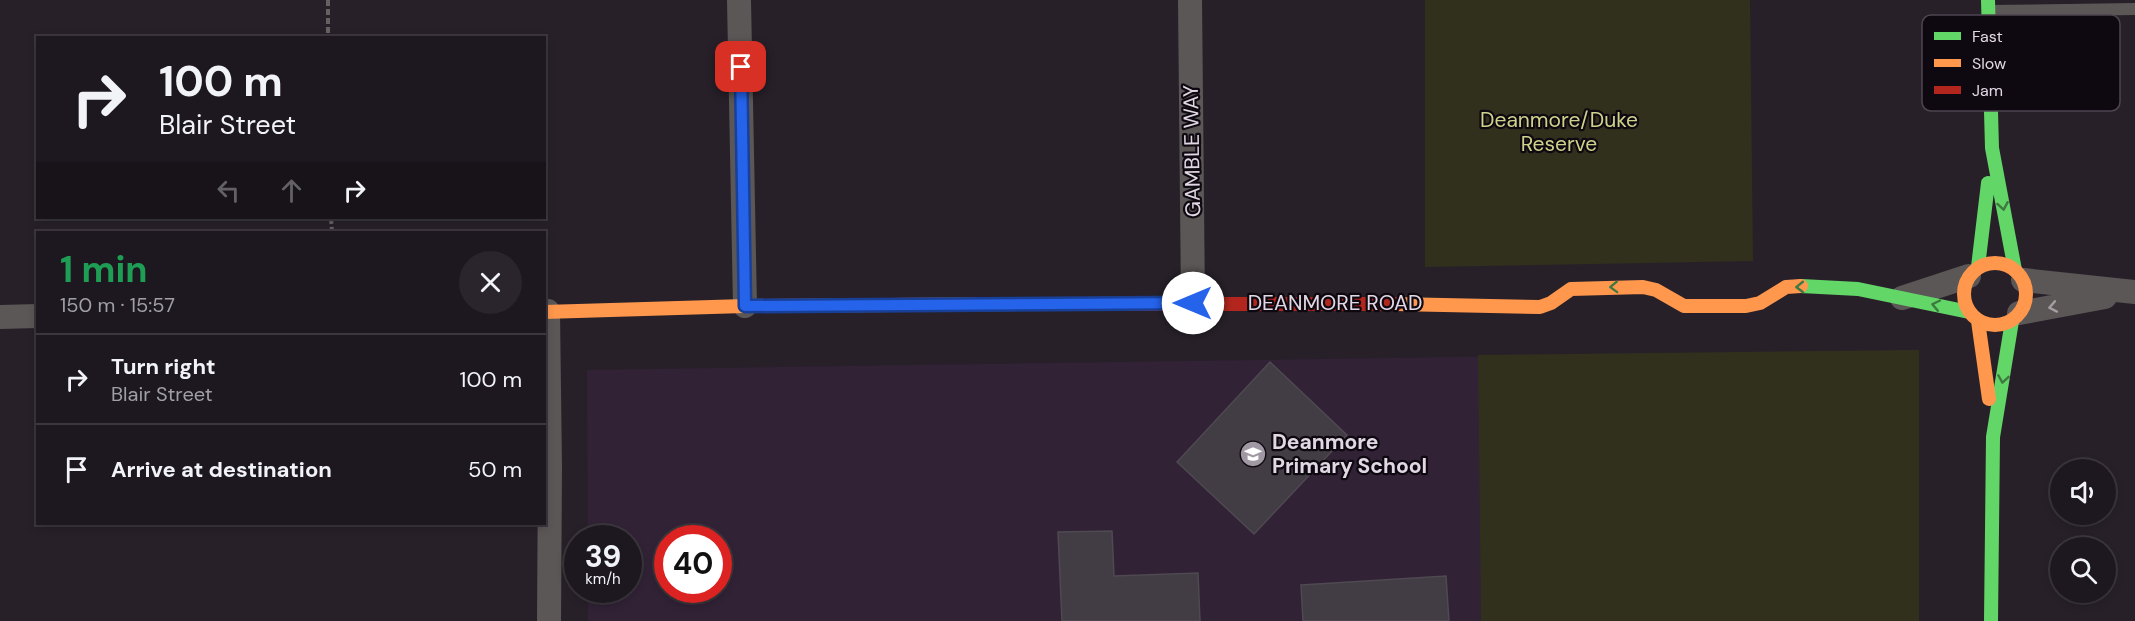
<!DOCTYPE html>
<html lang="en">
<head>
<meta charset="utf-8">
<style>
  :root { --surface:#1d181f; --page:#2a252c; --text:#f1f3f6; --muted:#a0a0a4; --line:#3b373d }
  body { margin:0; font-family:"DM Sans",sans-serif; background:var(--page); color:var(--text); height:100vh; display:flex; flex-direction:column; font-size:22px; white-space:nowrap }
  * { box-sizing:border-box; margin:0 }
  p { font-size:20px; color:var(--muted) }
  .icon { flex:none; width:33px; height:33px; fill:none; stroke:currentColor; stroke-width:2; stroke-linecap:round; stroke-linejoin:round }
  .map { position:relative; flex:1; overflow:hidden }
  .panel { position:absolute; left:36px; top:231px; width:510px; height:294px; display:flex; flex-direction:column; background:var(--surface); border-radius:0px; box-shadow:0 3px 9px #0003,0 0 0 2px var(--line) }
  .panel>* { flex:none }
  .guide { position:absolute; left:36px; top:36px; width:510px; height:183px; border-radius:0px; box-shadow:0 3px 9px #0003,0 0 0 2px var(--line); background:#1d181f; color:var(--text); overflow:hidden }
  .tools { position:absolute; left:2050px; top:459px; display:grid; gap:12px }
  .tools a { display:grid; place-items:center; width:66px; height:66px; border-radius:50%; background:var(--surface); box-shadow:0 3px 9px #0003,0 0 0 2px var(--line); font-size:30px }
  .speed { position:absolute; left:564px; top:525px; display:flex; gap:12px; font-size:30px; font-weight:700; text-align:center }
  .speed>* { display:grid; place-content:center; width:78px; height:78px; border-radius:50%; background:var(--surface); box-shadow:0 3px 9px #0003,0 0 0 2px var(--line); line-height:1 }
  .speed small { font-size:15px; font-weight:400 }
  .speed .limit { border:9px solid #d22; background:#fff; color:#111 }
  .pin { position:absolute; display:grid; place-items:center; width:51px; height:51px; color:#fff; margin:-26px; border-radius:12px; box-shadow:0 3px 9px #0006 }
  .me { position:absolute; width:66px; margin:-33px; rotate:270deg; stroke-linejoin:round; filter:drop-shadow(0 0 4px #0008) }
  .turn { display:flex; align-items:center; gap:21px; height:126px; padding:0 24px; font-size:27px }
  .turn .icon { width:78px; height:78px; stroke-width:2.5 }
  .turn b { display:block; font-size:42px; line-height:51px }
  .lanes { display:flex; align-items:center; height:57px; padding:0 24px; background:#0003; justify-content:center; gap:30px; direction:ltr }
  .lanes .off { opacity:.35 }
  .round { display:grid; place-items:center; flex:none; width:63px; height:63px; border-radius:32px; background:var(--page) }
  .head { display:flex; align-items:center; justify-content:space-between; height:102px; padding:0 24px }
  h1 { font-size:36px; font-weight:700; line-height:45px; color:#1e9e55 }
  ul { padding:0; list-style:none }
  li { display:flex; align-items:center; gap:18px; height:90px; padding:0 24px; border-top:2px solid var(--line) }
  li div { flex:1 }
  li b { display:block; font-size:22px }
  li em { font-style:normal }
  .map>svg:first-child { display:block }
  .built { fill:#312236; fill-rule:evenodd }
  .green { fill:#31301c }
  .building { fill:#423c44; stroke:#4f4951; stroke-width:1.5 }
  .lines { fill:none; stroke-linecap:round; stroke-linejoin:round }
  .path { stroke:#656163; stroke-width:4; stroke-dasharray:6 3; stroke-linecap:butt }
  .lane { stroke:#5b5756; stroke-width:12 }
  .street { stroke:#5b5756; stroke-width:24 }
  .fast { stroke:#63d668; stroke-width:14 }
  .slow { stroke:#ff974d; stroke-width:14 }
  .jam { stroke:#b3261e; stroke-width:14 }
  .oneway { stroke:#3d7940 }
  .oneway2 { stroke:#a59ea4 }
  .route-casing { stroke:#184099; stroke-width:15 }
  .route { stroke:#2563eb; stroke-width:10 }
  .labels { text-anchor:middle; stroke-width:4.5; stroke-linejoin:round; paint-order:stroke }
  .park-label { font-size:21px; fill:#cfd28b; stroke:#0e0810 }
  .street-label { font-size:21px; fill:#e1d8e4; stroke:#0e0810 }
  .poi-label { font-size:21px; font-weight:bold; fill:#e1d8e4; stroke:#0e0810; text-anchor:start }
  .key { fill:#0e0810; stroke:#4d4650; stroke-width:1.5 }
  .key-label { font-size:16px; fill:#e1d8e4 }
</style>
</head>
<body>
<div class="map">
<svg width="2135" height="621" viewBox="0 0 2135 621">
  <rect width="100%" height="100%" fill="#272029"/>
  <path class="built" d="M1919 350V621H588V590H628V538H588L587 370ZM668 538H718V590H668Z"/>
  <path class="green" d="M1425 0H1750L1753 261 1425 267Z
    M1919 350V621H1481L1478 355Z"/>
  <path class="building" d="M1270 362 1347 435 1254 534 1177 462Z
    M1112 531 1114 576 1198 573 1200 621H1062L1058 532Z
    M1446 576 1449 621H1303L1301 585Z"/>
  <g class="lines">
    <path class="path" d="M328 0V38
      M331 218 332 232"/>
    <path class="lane" d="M1989 11 2135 9"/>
    <path class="street" d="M739 0 745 306
      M1190 0 1193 303
      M2023 280 2135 292
      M1902 298 1969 276
      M548 311 550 468 549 621
      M2019 313 2105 297
      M0 317 38 316"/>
    <path class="fast" d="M1988 0 1992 148 2015 270
      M1978 267 1988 183
      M1801 286 1858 289 1969 312
      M1991 621 1993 437 2012 321"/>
    <path class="slow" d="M1964 294a31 31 0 1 1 62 0a31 31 0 1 1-62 0Z
      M1396 304 1540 307 1551 303 1571 289 1643 287 1656 290 1684 306H1746L1760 303 1786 287 1801 286
      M544 312 745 306 1022 304
      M1978 321 1989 399"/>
    <path class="jam" d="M1022 304H1396"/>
  </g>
  <defs><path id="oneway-chevron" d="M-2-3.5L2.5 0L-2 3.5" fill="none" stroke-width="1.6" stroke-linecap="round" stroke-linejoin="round" transform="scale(1.5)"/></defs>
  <g class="oneway">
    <use href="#oneway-chevron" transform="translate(2003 206) rotate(80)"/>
    <use href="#oneway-chevron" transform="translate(1614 287) rotate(178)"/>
    <use href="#oneway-chevron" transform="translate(1800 287) rotate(179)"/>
    <use href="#oneway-chevron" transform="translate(1936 305) rotate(-168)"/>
    <use href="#oneway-chevron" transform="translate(2003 379) rotate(99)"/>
  </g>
  <use class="oneway2" href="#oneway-chevron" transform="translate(2053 307) rotate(169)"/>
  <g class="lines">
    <g class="route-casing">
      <path id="route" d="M741 67 745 306 1193 303"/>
    </g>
    <use href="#route" class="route"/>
  </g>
  <defs>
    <g id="school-disc" transform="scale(1.35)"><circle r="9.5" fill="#a098a3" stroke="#0e0810"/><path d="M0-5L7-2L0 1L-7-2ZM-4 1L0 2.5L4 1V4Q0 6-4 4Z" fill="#fff"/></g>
  </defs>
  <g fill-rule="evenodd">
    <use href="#school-disc" x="1253" y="454"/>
  </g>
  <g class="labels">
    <g class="park-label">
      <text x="1559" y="127">Deanmore/Duke<tspan x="1559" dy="24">Reserve</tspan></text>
    </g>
    <g class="street-label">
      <text transform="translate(1192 151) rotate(-91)" y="7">GAMBLE WAY</text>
      <text x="1335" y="310">DEANMORE ROAD</text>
    </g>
    <g class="poi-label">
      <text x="1272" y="449">Deanmore<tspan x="1272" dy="24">Primary School</tspan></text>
    </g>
  </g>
  <rect x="1922" y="15" width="198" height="96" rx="9" class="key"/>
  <rect x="1934" y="32" width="27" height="8" fill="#63d668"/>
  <rect x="1934" y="59" width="27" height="8" fill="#ff974d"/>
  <rect x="1934" y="86" width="27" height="8" fill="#b3261e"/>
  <g class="key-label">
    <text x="1972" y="42">Fast</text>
    <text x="1972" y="69">Slow</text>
    <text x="1972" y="96">Jam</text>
  </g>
</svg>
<div class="tools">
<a><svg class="icon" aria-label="sound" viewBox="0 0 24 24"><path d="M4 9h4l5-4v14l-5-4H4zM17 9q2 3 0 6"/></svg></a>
<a><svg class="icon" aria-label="search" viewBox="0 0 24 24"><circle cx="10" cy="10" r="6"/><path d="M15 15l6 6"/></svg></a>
</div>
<div class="speed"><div>39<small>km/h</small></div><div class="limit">40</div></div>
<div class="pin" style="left:741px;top:67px;background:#d93025"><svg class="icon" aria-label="arrive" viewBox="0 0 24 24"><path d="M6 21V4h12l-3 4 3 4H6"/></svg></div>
<svg class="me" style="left:1193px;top:303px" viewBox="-20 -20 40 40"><circle r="19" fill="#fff"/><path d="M0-13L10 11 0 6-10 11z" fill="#2563eb"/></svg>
<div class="guide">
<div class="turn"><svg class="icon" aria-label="right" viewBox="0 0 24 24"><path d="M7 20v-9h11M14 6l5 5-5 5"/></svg><div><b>100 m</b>Blair Street</div></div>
<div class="lanes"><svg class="icon off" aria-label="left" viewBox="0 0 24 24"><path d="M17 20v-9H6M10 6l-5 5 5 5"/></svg><svg class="icon off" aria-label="ahead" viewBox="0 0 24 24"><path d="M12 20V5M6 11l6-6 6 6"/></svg><svg class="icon" aria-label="right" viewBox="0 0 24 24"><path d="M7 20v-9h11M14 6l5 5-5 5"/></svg></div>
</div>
<section class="panel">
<div class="head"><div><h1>1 min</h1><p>150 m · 15:57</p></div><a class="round"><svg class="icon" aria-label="close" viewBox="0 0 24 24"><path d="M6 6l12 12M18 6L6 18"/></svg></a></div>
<ul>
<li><svg class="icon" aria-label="right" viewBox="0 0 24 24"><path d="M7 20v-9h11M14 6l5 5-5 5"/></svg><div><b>Turn right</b><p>Blair Street</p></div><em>100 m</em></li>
<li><svg class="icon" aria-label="arrive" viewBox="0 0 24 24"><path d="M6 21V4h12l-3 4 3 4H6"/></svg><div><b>Arrive at destination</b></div><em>50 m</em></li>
</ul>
</section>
</div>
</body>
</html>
